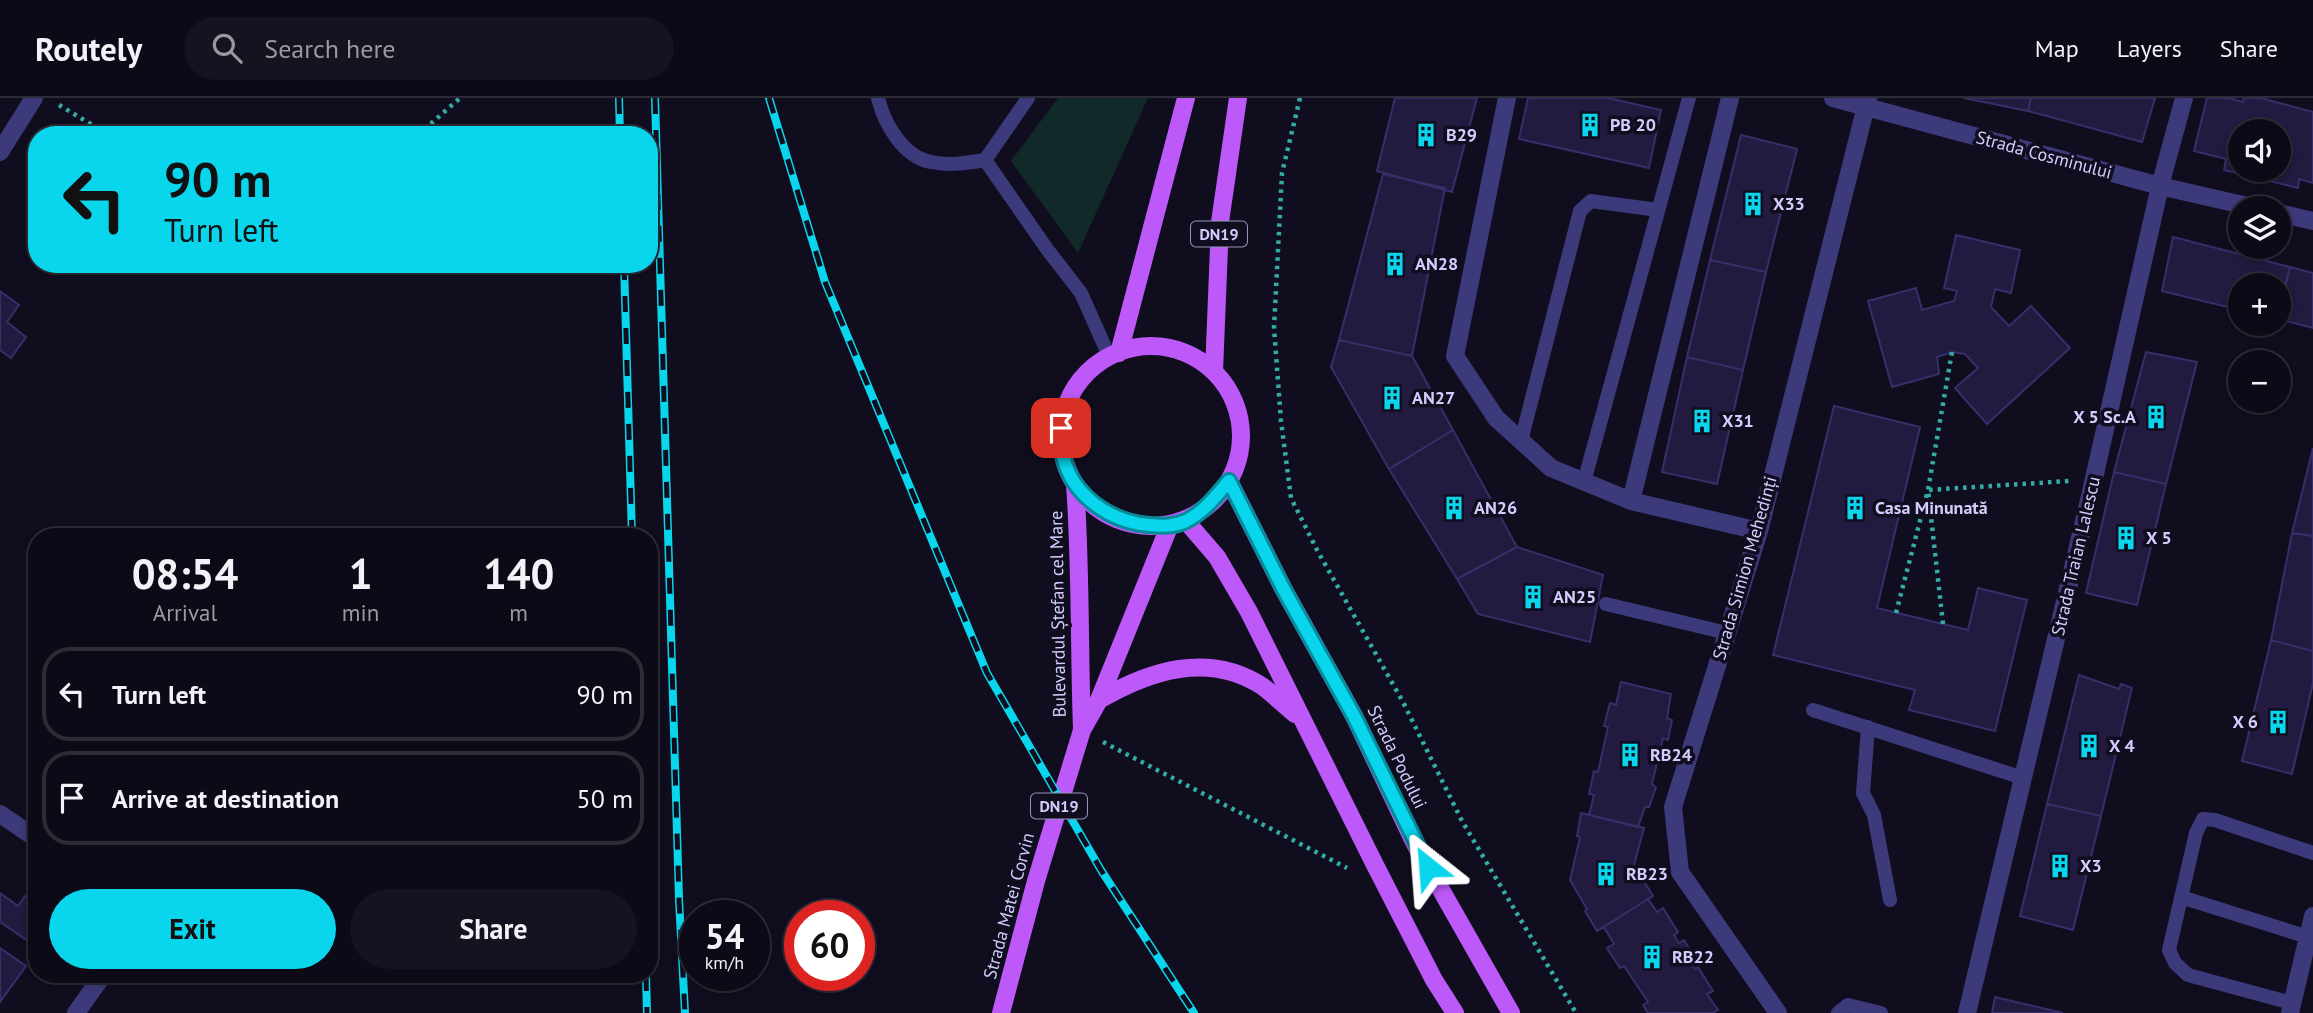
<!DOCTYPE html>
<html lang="en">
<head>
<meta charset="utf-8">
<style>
  :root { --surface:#0c0a17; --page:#151320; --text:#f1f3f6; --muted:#9a9aa1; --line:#2c2b36; --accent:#09d6ed }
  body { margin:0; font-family:"PT Sans",sans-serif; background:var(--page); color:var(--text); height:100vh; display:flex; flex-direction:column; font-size:26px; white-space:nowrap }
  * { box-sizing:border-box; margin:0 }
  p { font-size:23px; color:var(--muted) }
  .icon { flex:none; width:38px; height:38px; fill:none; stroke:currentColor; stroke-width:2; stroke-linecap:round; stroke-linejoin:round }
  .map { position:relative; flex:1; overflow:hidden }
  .panel { position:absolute; left:28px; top:430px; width:630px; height:455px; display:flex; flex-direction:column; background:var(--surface); border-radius:28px; box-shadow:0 4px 10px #0003,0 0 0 2px var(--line) }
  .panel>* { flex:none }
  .guide { position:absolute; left:28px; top:28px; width:630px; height:147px; border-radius:28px; box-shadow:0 4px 10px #0003,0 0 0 2px var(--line); background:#09d6ed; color:#111; overflow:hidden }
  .tools { position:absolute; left:2228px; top:21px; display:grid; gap:14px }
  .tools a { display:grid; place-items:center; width:63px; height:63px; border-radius:50%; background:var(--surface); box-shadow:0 4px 10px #0003,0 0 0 2px var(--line); font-size:35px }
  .speed { position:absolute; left:679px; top:802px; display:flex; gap:14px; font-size:35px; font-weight:700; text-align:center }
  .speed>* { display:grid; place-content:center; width:91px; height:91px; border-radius:50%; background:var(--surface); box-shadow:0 4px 10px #0003,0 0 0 2px var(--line); line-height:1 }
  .speed small { font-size:18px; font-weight:400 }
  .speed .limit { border:10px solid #d22; background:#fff; color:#111 }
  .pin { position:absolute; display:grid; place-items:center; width:60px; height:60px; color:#fff; margin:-30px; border-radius:14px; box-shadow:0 4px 10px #0006 }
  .me { position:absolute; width:77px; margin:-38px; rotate:332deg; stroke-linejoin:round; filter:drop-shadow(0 0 5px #0008) }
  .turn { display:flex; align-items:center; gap:24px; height:147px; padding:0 21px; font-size:32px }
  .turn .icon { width:91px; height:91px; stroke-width:2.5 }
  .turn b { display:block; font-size:49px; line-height:60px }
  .eta { display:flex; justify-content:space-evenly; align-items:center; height:119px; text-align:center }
  .eta b { font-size:42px; font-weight:700; line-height:49px }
  .cta { display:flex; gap:14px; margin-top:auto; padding:14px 21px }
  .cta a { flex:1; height:80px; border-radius:42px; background:var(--accent); color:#111; font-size:28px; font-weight:700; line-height:80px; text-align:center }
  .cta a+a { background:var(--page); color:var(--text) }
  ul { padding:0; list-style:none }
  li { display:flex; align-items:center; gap:21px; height:94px; margin:0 14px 10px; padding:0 7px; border:4px solid var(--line); border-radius:28px }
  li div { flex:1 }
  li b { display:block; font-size:26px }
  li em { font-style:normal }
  header { display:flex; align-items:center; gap:42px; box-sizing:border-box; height:98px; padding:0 35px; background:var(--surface); border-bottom:2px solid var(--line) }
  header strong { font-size:33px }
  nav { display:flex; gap:38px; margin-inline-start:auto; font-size:24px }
  .search { width:490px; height:63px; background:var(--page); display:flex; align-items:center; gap:18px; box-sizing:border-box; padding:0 24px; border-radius:38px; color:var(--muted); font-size:26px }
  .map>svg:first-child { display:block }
  .green { fill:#112928 }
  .building { fill:#221a3f; stroke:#392d6a; stroke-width:2; fill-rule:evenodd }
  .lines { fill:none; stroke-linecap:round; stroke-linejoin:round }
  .path { stroke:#32aca5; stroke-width:4.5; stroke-dasharray:3.5 5; stroke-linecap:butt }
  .lane { stroke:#3d3a7c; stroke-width:14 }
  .street { stroke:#3d3a7c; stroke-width:18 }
  .primary { stroke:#bd59f8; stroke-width:18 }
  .rail-casing { stroke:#09d6ed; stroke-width:8 }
  .rail { stroke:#100d1f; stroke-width:5; stroke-dasharray:16; stroke-linecap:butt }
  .route-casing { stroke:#068b9a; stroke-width:18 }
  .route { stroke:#09d6ed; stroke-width:12 }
  .labels { text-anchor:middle; stroke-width:7; stroke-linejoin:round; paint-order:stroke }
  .shield { fill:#100d1f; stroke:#9893ba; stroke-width:2 }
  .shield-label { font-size:16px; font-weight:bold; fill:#d3cdfd }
  .poi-label { font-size:18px; font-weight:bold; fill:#d3cdfd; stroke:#100d1f; text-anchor:start }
  .street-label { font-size:18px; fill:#d3cdfd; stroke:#100d1f }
</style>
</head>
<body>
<header>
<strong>Routely</strong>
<div class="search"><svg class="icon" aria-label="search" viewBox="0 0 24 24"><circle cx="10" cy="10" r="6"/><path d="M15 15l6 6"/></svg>Search here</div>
<nav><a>Map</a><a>Layers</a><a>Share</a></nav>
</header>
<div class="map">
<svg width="2313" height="915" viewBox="0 0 2313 915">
  <rect width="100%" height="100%" fill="#100d1f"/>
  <path class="green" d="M1058 0H1148L1078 155 1011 63Z"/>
  <path class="building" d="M1395 0H1477L1452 94 1377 73Z
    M1528 0H1608L1661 12 1649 70 1519 41Z
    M1964 0H2031L2028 13Z
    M2031 0H2155L2142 44 2028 13Z
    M2207 0H2229L2243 4 2244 0H2261L2313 14V85L2299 81 2298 90 2224 72 2226 61 2194 53ZM2240 33H2278V72H2240Z
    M1741 37 1797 51 1766 174 1710 162Z
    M1383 76 1445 90 1412 258 1339 242Z
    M1956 137 2020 152 2011 195 1995 191 1991 209 2009 228 2031 208 2070 250 1987 326 1955 290 1978 270 1965 256 1952 254 1937 259 1939 276 1892 289 1868 203 1916 190 1922 212 1954 203 1957 193 1944 190Z
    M2173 139 2290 169 2278 213V187H2240V212L2162 193Z
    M1710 162 1766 174 1743 272 1687 259Z
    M2290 169 2313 175V230L2278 221Z
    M0 193 19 207 7 224 26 239 11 260 0 252Z
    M1339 242 1412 258 1453 332 1389 371 1331 269Z
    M2146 254 2197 264 2166 386 2114 374Z
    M1687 259 1743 272 1717 386 1662 374Z
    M1834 308 1920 329 1877 510 1968 532 1978 490 2027 502 1995 633 1909 612 1915 592 1773 557Z
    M1453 332 1517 449 1457 481 1389 371Z
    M2313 350V438L2292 435Z
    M2114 374 2166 386 2137 507 2086 495Z
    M2292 435 2313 438V553L2271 542Z
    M1517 449 1603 477 1590 544 1478 516 1457 481Z
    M2271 542 2313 553V585L2292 676 2242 663Z
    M2079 577 2119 591 2121 586 2132 590 2101 718 2047 706Z
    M1621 584 1671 596 1667 620 1672 622 1668 642 1663 640 1652 686 1656 689 1649 709H1645L1638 729 1589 717 1594 697 1589 696 1594 673 1598 674 1608 629 1604 628 1610 605 1616 607Z
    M2047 706 2101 718 2073 832 2020 818Z
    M1581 715 1644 730 1634 767 1653 798 1597 833 1585 813 1587 811 1570 782 1580 739 1577 738Z
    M31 790 37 794V849L0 824V795L18 808Z
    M1648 801 1657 814 1663 810 1678 834 1674 837 1679 845 1684 842 1693 857 1688 861 1695 871 1698 869 1713 893 1707 896 1718 912 1713 915H1648L1643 907 1648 904 1624 868 1620 870 1607 850 1614 846 1604 829Z
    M0 850 26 868 0 904Z
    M1995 899 2063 915H1992Z"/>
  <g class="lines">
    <path class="path" d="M1300 0 1282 75 1274 230 1281 323 1291 400 1317 452 1403 604 1462 723 1576 915
      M59 7 109 37
      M418 37 460 0
      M1896 515 1928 392 1952 254
      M1943 526 1928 392 2069 383
      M1103 644 1347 770"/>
    <path class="lane" d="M878 0C884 25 903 59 931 64 949 68 967 65 985 62
      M1028 0 985 62 1047 151 1081 195 1109 258
      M1521 343 1580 113 1591 103 1658 112
      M1584 384 1689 0
      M1606 506 1727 535
      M1813 612 2023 680
      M1868 629 1863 695 1874 717 1890 802
      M2181 799 2308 839
      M2292 905 2188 877 2175 865 2169 852 2196 735 2203 721 2215 722 2313 755
      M1838 915 1848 907 1881 915"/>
    <path class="street" d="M1507 0 1455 258 1496 320 1551 370 1631 403 1759 433
      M1833 0 2160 88 2256 110
      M0 54 34 0
      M2278 115 2313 123
      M1631 403 1730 0
      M0 716 37 741
      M76 915 103 877
      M1778 915 1680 774 1673 709 1759 433 1868 0
      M1967 915 2090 398 2160 88 2184 0
      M2290 915 2313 818"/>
    <path class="primary" d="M1061 338a90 90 0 1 1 180 0a90 90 0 1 1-180 0Z
      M1119 255 1186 0
      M1214 274 1220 124 1238 0
      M1229 383 1284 492 1354 618 1415 746 1511 915
      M1075 386C1081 468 1079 549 1082 631
      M1186 423 1217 459 1249 514 1375 767 1434 882 1455 915
      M1099 602C1149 573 1208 553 1262 588 1273 596 1284 607 1295 616
      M1001 915 1036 783 1082 632 1099 602 1169 429"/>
    <g class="rail-casing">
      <path id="rail" d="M619 0 620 37
        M655 0 679 801 685 915
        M769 0 825 184 987 575 1101 772 1194 915
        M624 166 632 439
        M646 877 647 915"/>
    </g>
    <use href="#rail" class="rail"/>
  </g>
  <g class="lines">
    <g class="route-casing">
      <path id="route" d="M1061 330C1062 339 1062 348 1063 357 1071 397 1110 424 1149 427 1162 428 1173 429 1186 423 1204 414 1216 398 1229 383L1284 492 1354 618 1428 769"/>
    </g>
    <use href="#route" class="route"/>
  </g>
  <defs>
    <g id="building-bare" transform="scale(1.89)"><path d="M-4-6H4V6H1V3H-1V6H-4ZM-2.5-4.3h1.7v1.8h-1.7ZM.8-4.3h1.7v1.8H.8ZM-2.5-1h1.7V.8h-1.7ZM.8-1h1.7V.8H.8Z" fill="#09d6ed" stroke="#100d1f" stroke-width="2.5" paint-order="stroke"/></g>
  </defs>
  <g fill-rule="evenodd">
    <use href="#building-bare" x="1590" y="27"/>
    <use href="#building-bare" x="1426" y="37"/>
    <use href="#building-bare" x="1753" y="106"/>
    <use href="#building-bare" x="1395" y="166"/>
    <use href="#building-bare" x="1392" y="300"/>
    <use href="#building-bare" x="2156" y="319"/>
    <use href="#building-bare" x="1702" y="323"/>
    <use href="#building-bare" x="1454" y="410"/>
    <use href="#building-bare" x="1855" y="410"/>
    <use href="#building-bare" x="2126" y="440"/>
    <use href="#building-bare" x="1533" y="499"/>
    <use href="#building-bare" x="2278" y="624"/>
    <use href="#building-bare" x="2089" y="648"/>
    <use href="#building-bare" x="1630" y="657"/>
    <use href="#building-bare" x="2060" y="768"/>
    <use href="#building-bare" x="1606" y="776"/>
    <use href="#building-bare" x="1652" y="859"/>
  </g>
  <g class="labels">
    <g class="shield">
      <rect x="1191" y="123.5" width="56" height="25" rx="5"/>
      <rect x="1031" y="695.5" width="56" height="25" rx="5"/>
    </g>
    <g class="shield-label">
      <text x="1219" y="142">DN19</text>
      <text x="1059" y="714">DN19</text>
    </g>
    <g class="poi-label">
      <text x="1610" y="33">PB 20</text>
      <text x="1446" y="43">B29</text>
      <text x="1773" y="112">X33</text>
      <text x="1415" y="172">AN28</text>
      <text x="1412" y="306">AN27</text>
      <text x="2136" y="325" text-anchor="end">X 5 Sc.A</text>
      <text x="1722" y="329">X31</text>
      <text x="1474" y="416">AN26</text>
      <text x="1875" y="416">Casa Minunată</text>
      <text x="2146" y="446">X 5</text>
      <text x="1553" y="505">AN25</text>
      <text x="2258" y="630" text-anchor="end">X 6</text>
      <text x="2109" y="654">X 4</text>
      <text x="1650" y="663">RB24</text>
      <text x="2080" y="774">X3</text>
      <text x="1626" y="782">RB23</text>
      <text x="1672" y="865">RB22</text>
    </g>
    <g class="street-label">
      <text transform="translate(2044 57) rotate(15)" y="6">Strada Cosminului</text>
      <text transform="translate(2076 458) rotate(-77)" y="6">Strada Traian Lalescu</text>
      <text transform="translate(1745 470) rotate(-74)" y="6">Strada Simion Mehedinți</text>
      <text transform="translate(1058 516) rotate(-91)" y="6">Bulevardul Ștefan cel Mare</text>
      <text transform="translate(1397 659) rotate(64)" y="6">Strada Podului</text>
      <text transform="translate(1009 808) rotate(-75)" y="6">Strada Matei Corvin</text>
    </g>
  </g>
</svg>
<div class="tools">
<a><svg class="icon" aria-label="sound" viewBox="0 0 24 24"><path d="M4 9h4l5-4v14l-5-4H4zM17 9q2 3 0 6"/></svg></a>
<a><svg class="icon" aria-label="layers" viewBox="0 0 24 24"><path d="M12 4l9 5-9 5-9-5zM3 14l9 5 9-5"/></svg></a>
<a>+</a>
<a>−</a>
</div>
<div class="speed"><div>54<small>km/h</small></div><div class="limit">60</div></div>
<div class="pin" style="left:1061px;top:330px;background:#d93025"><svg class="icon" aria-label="arrive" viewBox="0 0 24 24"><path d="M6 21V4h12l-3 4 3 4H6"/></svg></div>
<svg class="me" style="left:1428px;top:769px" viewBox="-20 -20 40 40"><path d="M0-17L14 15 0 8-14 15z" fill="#09d6ed" stroke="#fff" stroke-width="4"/></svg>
<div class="guide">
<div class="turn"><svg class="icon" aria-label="left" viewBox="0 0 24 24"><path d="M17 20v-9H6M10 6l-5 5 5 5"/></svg><div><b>90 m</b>Turn left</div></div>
</div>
<section class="panel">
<div class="eta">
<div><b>08:54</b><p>Arrival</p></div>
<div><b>1</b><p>min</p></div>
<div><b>140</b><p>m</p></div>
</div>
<ul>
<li><svg class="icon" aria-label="left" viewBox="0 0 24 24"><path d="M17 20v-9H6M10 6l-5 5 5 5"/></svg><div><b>Turn left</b></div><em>90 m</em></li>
<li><svg class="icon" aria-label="arrive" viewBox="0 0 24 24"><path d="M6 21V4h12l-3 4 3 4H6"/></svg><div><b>Arrive at destination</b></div><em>50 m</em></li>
</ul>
<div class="cta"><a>Exit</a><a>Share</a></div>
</section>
</div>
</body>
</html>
